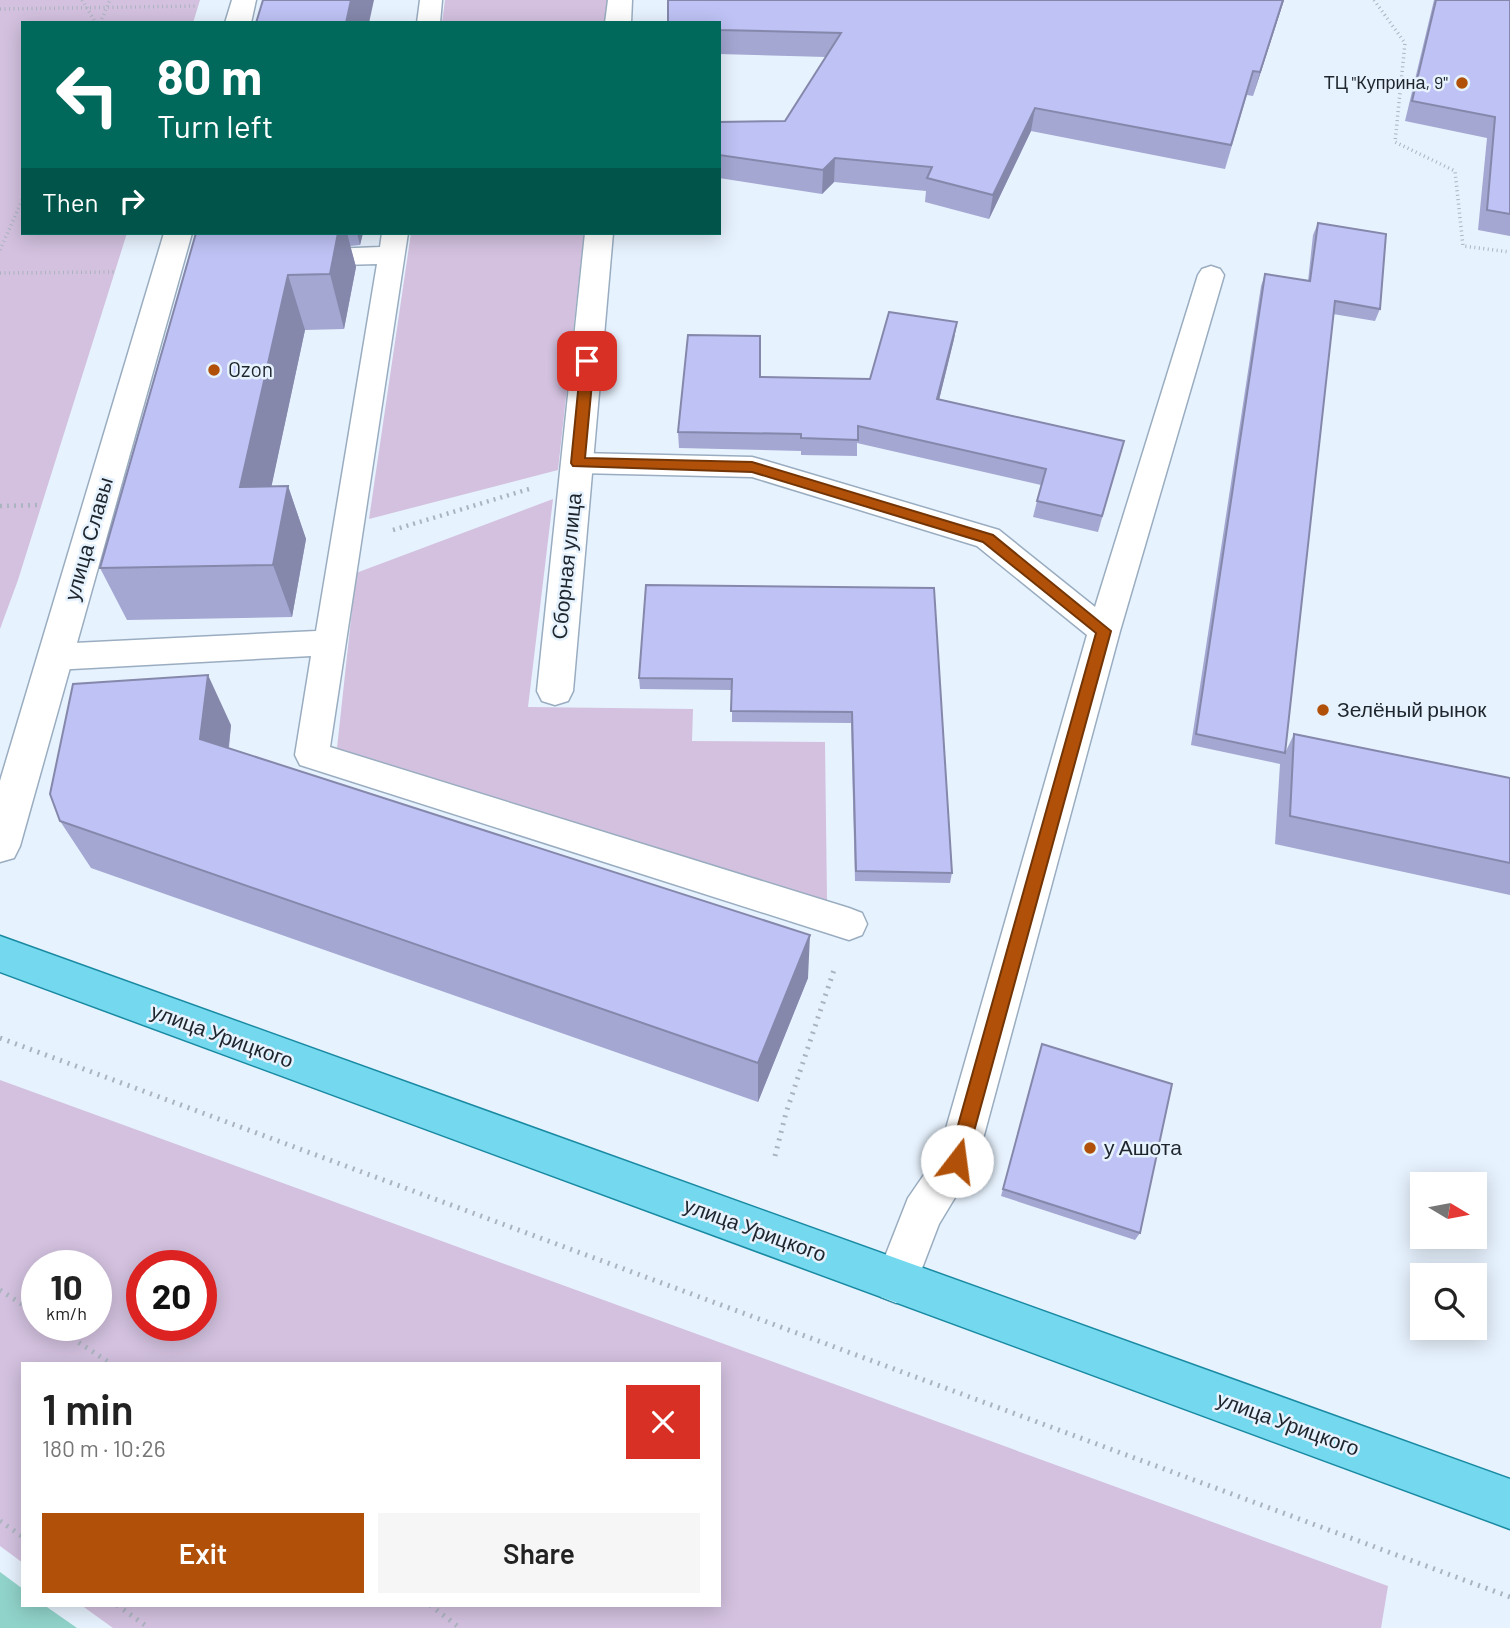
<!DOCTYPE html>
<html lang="en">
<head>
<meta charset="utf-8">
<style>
  :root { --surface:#fff; --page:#f6f6f6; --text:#222; --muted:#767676; --accent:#b15109 }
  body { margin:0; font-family:Barlow,sans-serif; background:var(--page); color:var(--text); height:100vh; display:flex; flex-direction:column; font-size:26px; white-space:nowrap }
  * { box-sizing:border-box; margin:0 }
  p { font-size:23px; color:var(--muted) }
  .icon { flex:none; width:38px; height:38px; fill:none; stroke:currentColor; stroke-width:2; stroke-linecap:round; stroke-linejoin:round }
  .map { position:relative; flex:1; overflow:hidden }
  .drawer { position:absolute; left:21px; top:1362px; width:700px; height:245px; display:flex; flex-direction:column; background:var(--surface); border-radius:0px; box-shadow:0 4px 18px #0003 }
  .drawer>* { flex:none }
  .banner { position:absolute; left:21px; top:21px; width:700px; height:214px; border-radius:0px; box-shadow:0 4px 18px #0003; background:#00695c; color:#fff; overflow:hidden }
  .needle { width:46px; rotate:100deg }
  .buttons { position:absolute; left:1410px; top:1172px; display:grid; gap:14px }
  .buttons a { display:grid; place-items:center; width:77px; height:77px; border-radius:0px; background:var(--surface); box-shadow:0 4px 18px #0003; font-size:35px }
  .speed { position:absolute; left:21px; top:1250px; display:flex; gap:14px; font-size:35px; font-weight:700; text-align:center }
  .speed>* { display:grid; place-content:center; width:91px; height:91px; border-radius:50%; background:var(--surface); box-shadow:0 4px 18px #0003; line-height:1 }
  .speed small { font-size:18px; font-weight:400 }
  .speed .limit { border:10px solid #d22; background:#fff; color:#111 }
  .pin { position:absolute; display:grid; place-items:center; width:60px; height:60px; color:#fff; margin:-30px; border-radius:14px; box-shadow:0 4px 10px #0006 }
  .me { position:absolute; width:77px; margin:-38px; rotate:15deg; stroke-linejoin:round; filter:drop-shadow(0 0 5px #0008) }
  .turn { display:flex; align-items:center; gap:24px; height:147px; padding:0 21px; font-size:32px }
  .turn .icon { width:91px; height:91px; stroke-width:2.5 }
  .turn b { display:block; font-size:49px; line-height:60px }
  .then { display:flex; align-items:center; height:66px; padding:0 21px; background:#0003; gap:14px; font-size:26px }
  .round { display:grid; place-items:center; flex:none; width:74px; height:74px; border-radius:0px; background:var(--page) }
  .overview { display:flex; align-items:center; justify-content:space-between; height:119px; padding:0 21px }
  h1 { font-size:42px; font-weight:600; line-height:52px }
  .action { display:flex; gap:14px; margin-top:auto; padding:14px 21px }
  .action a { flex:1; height:80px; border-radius:0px; background:var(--accent); color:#fff; font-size:28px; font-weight:600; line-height:80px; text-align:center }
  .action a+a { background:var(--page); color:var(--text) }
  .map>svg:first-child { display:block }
  .green { fill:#d3c1df; fill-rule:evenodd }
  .water { fill:#90d3ca }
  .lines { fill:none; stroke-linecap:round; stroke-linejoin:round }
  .service-casing { stroke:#9aadc0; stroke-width:3 }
  .minor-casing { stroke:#9aadc0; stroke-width:3 }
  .primary-casing { stroke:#1a8aa3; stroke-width:3 }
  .path-far2 { stroke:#aab4bf; stroke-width:3.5; stroke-dasharray:1 3.5; stroke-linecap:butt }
  .path-far1 { stroke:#aab4bf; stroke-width:4.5; stroke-dasharray:2 5; stroke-linecap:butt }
  .path { stroke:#aab4bf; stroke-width:5; stroke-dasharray:2 6; stroke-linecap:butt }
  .service { fill:#fff; fill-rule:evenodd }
  .minor { fill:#fff; fill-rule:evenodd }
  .primary { fill:#74d9ee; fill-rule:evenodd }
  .wall { fill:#a3a7d2 }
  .shaded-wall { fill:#8588ab }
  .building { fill:#bec2f4; stroke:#8588ab; stroke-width:2 }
  .route { fill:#b15109; stroke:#733506; stroke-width:2 }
  .poi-dot { fill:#b15109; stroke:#e6f2fe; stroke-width:2.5 }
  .labels { text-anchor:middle; stroke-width:5; stroke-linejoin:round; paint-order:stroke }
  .far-poi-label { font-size:18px; fill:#1e252c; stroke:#e6f2fe; text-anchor:end }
  .poi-label { font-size:21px; fill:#1e252c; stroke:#e6f2fe; text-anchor:start }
  .street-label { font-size:21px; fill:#1e252c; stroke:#e6f2fe }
</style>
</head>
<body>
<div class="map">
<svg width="1510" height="1628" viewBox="0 0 1510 1628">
  <rect width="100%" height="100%" fill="#e6f2fe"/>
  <path class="green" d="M0 0H200L193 23H23V233H127L18 580 0 629Z
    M445 0H609L607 23H442Z
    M411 233H584L558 470 369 519Z
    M553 499 528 707 693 709 692 741 825 742 827 901 337 748 356 573Z
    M0 1080 1388 1586 1381 1628H113L81 1605H719V1363H23V1563L0 1546ZM96 1265V1325H37V1265ZM142 1265H201V1325H142Z"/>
  <path class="water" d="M0 1572 23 1589V1605H44L77 1628H0Z"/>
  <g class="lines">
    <g class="service-casing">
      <path id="service" d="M420 0H442L440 23H417Z
        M382 233H408L330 747 849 908 862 913 867 924 862 935 849 940 300 765 295 755 311 656 54 670 42 666 38 657 42 648 54 644 316 631 377 264 306 266 297 264 293 258 297 252 306 250 380 247Z
        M1211 266 1220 269 1224 275 1120 631 977 1161 939 1224 911 1297 896 1303 881 1297 875 1282 908 1198 939 1153 1087 635 977 546 752 477 578 473 568 470 563 463 568 456 578 453 752 457 763 460 999 530 1095 607 1198 275 1202 269Z"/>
    </g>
    <g class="minor-casing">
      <path id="minor" d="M232 0H256L251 23H225Z
        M608 0H632L631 23H605Z
        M164 233H192L20 846 14 858 0 862V781Z
        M585 233H613L573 691 568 701 555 705 542 701 537 691Z"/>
    </g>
    <g class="primary-casing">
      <path id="primary" d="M0 936 1510 1479V1529L0 972Z"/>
    </g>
    <path class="path-far2" d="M82 0 96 23
      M1374 0 1405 43 1395 142 1455 171 1463 246 1510 252
      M0 9 197 6
      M100 23 110 0
      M0 250 23 198
      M0 273 114 272"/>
    <path class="path-far1" d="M0 506 40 505
      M393 530 529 489"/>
    <path class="path" d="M0 1038 1510 1597
      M775 1156 786 1113 835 967
      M0 1290 37 1314
      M52 1325 110 1363
      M0 1521 23 1537
      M117 1605 149 1628
      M430 1605 460 1628"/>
    <use href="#service" class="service"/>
    <use href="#minor" class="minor"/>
    <use href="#primary" class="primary"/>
  </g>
  <path class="wall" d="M1284 0 1253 96 1247 95 1225 169 1031 131 989 219 925 202 926 191 834 182 822 194 719 178V122L785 121 826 57 719 54V23Z
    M1434 0H1510V236L1478 230 1487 138 1405 121Z
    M1318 223 1380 309 1375 321 1333 314 1285 753 1294 734 1510 778V895L1275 844 1280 764 1191 745 1261 286 1265 274 1308 281 1313 235Z
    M196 233H363L360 245 350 246 356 267 344 329 305 330 271 487 288 486 306 539 292 617 127 620 100 568Z
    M957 322 954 339 939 400 1124 441 1098 532 1033 517 1041 485 857 443V456L801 455V451L679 448 678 432 760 377 870 379Z
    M934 588 952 873 950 883 855 881 851 723 732 722V690L640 689 639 678Z
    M231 725 229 748 808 978 758 1102 91 868 60 821Z
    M1042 1044 1140 1233 1135 1240 1001 1196Z"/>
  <path class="shaded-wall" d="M351 0H374L369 23H346Z
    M1283 0H1284L1253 96 1260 72Z
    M1035 108 1031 131 989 219 993 195Z
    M835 158 834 182 822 194 823 170Z
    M338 233H347L356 267 344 329 330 274Z
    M357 233H363L360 245Z
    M288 275 305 330 260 540 240 487Z
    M957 322 954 339 935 416 937 399Z
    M288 486 306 539 292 617 273 565Z
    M208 675 231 725 224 788 200 739Z
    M810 935 808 978 758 1102V1063Z"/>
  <path class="building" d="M263 0H351L346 23H256Z
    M668 0H1283L1260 72 1253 71 1231 145 1035 108 993 195 927 178 932 167 835 158 823 170 719 155V122L785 121 841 33 719 30V23H668Z
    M1436 0H1510V214L1487 210 1495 117 1412 101Z
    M1318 223 1386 234 1380 309 1335 301 1285 753 1196 734 1265 274 1310 281Z
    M196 233H338L330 274 288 275 240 487 288 486 273 565 100 568Z
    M889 312 957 322 937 399 1124 441 1102 516 1037 501 1046 469 858 426V440L801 438V434L678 432 688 335 760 336V377L870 379Z
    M646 585 934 588 952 873 856 871 852 712 731 711 732 679 639 678Z
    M208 675 200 739 810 935 758 1063 60 821 50 794 73 684Z
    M1294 734 1510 778V863L1290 816Z
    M1042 1044 1172 1084 1140 1233 1003 1189Z"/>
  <path class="route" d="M587 356 594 361 585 458 752 462 993 535 1111 631 964 1168 957 1170 951 1168 948 1161 1096 633 983 542 752 472 573 466 571 463 581 361Z"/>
  <g class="poi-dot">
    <circle cx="1462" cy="83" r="7"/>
    <circle cx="214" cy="370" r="7"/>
    <circle cx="1323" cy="710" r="7"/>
    <circle cx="1090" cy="1148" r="7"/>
  </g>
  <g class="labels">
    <g class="far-poi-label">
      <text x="1448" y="89">ТЦ "Куприна, 9"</text>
    </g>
    <g class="poi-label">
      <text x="228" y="377">Ozon</text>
      <text x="1337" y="717">Зелёный рынок</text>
      <text x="1104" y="1155">у Ашота</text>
    </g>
    <g class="street-label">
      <text transform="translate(89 539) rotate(-74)" y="7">улица Славы</text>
      <text transform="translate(567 566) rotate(-84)" y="7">Сборная улица</text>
      <text transform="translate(222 1036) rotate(20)" y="7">улица Урицкого</text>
      <text transform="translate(755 1230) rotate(20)" y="7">улица Урицкого</text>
      <text transform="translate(1288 1424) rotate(20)" y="7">улица Урицкого</text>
    </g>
  </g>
</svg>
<div class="buttons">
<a><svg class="needle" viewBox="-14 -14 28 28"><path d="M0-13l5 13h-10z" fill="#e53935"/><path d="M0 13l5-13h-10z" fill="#767676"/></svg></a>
<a><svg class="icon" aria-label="search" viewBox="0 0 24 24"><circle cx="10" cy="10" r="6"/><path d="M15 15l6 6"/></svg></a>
</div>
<div class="speed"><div>10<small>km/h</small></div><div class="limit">20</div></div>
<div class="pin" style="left:587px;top:361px;background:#d93025"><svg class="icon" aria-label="arrive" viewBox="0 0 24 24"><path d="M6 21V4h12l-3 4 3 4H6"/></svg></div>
<svg class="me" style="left:957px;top:1161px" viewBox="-20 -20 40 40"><circle r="19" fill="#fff"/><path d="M0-13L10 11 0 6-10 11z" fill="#b15109"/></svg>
<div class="banner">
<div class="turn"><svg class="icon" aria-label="left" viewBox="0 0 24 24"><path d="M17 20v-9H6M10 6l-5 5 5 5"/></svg><div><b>80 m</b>Turn left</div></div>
<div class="then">Then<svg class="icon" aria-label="right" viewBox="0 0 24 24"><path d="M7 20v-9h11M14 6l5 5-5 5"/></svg></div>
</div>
<section class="drawer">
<div class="overview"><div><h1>1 min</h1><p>180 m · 10:26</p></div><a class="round" style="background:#d93025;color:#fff"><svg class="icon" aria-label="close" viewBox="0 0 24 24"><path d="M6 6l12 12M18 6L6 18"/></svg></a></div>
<div class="action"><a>Exit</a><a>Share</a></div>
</section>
</div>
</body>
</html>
